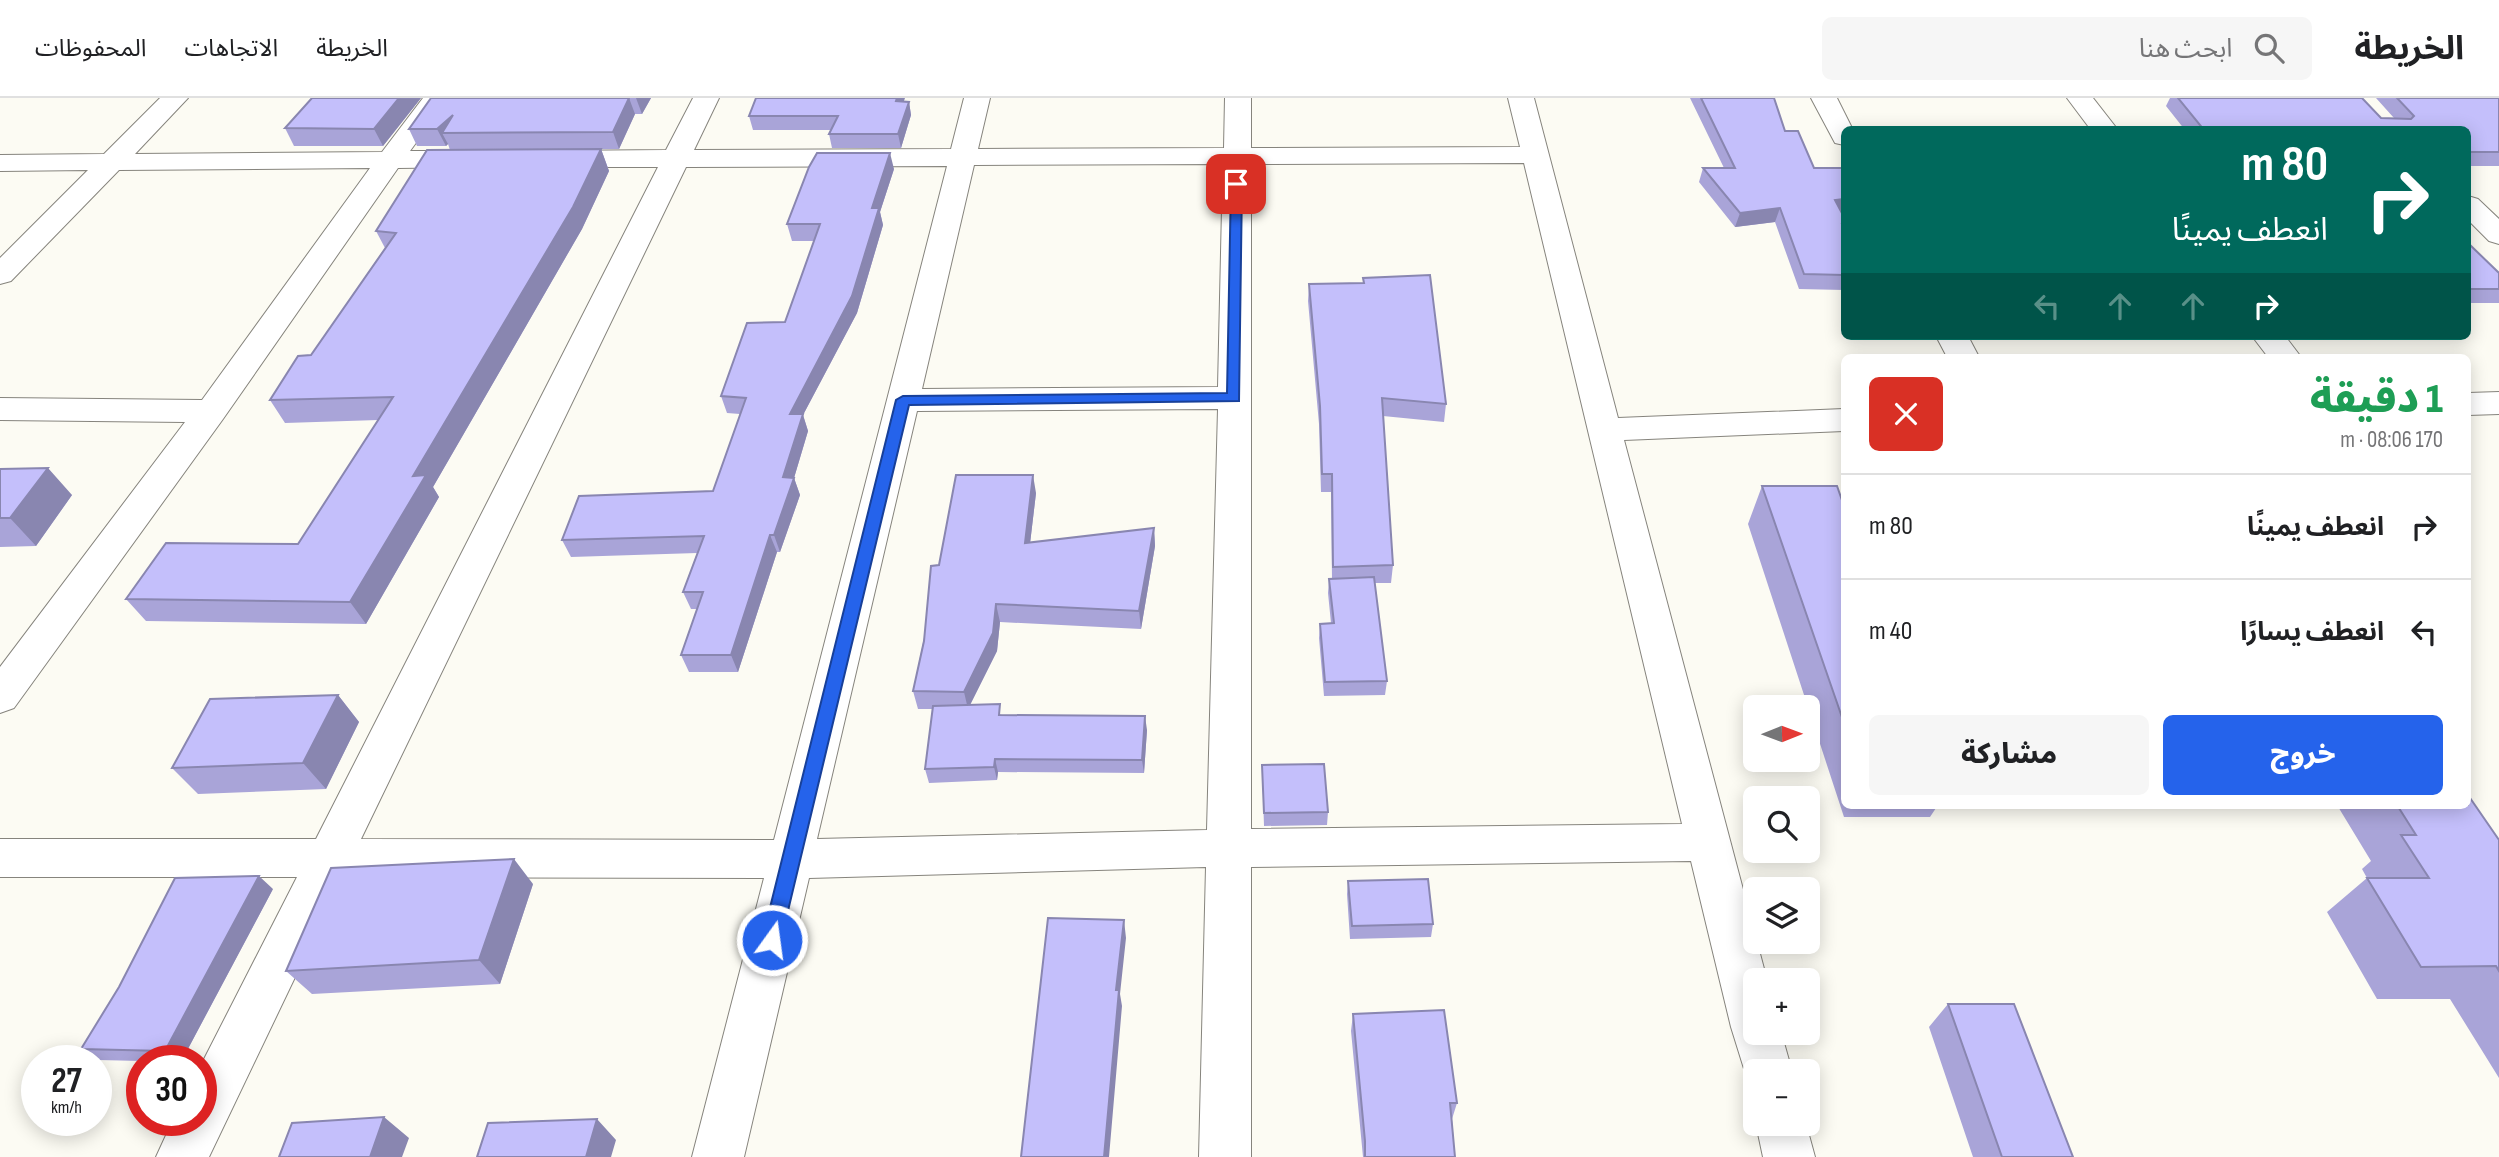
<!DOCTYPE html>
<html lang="ar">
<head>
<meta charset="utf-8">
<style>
  :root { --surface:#fff; --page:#f6f6f6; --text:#202124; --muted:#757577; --line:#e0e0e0; --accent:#2563eb }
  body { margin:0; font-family:"Sofia Sans Condensed","Noto Sans Arabic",sans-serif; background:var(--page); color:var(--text); direction:rtl; height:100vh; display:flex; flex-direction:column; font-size:26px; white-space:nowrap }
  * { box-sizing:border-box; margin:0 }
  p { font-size:23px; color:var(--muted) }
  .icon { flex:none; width:38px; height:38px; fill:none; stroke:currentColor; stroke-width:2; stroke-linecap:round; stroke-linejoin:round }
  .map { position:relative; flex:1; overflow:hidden; direction:ltr }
  .details { position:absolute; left:1841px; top:256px; width:630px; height:455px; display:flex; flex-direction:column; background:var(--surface); border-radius:10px; box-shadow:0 4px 18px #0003; direction:rtl }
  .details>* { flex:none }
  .hud { position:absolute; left:1841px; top:28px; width:630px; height:214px; border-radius:10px; box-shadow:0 4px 18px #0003; direction:rtl; background:#00695c; color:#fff; overflow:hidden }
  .needle { width:46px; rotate:89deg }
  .tools { position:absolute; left:1743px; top:597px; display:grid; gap:14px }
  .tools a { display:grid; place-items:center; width:77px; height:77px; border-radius:10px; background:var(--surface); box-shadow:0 4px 18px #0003; font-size:35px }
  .speed { position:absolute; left:21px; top:947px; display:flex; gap:14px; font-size:35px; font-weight:700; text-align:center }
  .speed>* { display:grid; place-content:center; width:91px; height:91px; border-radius:50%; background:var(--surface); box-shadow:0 4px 18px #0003; line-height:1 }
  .speed small { font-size:18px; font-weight:400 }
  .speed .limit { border:10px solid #d22; background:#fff; color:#111 }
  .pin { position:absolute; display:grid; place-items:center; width:60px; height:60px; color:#fff; margin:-30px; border-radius:14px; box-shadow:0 4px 10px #0006 }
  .me { position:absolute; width:77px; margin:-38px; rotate:14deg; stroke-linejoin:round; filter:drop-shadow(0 0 5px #0008) }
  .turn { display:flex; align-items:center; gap:24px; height:147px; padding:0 28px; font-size:32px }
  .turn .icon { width:91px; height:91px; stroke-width:2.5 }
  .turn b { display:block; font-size:49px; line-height:60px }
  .lanes { display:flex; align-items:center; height:66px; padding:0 28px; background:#0003; justify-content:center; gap:35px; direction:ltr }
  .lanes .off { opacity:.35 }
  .round { display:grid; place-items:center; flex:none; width:74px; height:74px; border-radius:10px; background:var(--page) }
  .headline { display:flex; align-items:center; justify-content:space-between; height:119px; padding:0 28px }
  h1 { font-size:42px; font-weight:800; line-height:52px; color:#1e9e55 }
  .primary-button { display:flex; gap:14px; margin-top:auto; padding:14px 28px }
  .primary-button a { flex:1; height:80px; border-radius:10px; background:var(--accent); color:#fff; font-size:28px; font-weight:800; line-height:80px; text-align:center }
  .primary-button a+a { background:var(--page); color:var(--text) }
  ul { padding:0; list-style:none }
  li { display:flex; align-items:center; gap:21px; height:105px; padding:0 28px; border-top:2px solid var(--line) }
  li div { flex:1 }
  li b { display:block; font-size:26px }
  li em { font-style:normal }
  header { display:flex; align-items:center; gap:42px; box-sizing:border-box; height:98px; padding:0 35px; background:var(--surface); border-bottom:2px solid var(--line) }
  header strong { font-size:33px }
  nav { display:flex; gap:38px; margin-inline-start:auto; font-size:24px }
  .search { width:490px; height:63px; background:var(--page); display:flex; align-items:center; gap:18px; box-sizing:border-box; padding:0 24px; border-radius:10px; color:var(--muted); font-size:26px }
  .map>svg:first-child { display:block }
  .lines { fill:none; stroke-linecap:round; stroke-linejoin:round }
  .street-casing { stroke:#86847d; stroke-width:2 }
  .street { fill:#fff; fill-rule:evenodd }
  .wall { fill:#a9a4d8 }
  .shaded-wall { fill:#8986b0 }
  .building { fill:#c4bffb; stroke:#8986b0; stroke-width:2 }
  .route { fill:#2563eb; stroke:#184099; stroke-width:2 }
</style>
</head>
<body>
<header>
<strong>الخريطة</strong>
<div class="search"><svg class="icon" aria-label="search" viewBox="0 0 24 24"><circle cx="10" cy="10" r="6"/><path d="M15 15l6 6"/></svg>ابحث هنا</div>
<nav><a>الخريطة</a><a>الاتجاهات</a><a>المحفوظات</a></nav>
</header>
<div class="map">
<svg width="2499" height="1059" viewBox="0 0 2499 1059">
  <rect width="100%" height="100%" fill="#fcfbf3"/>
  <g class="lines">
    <g class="street-casing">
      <path id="street" d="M160 0H188L135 56 382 54 423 0H449L410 53H473L483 55 487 61 483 67 473 69 398 70 223 321 14 610 0 615V569L185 324 0 322V300L202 302 370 70 119 72 11 183 0 186V160L88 72 0 73V57L104 56Z
        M693 0H719L694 52 951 51 964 0H990L978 51 1224 50 1225 0H1251V50L1520 49 1508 0H1534L1618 320 1844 311V333L1624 342 1767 882H1755V934H1781L1792 973H1755V992L1750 990 1731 929 1691 763 1251 769V1059H1199L1206 769 809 780 744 1059H692L764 780 343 779 209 1059H156L173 1022H201V967L297 779H0V741H316L658 69H551L541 67 537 61 541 55 551 53 666 52ZM1524 65 1682 726 1251 731V66ZM1223 66 1218 289 922 291 974 67ZM947 68 774 742 361 741 686 69ZM1218 311 1207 732 817 741 917 313Z
        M1811 0H1837L1853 32H1844V47L1835 45Z
        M2067 0H2093L2118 32H2091Z
        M2468 98 2478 101 2499 121V146L2489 143 2468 122Z
        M1936 238H1968L1979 259H1947Z
        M2252 238H2285L2301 259H2268Z
        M2499 294V316L2468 317V295Z
        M1756 1026H1806L1815 1059H1763Z"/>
    </g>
    <use href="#street" class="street"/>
  </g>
  <path class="wall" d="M312 0H421L383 48H294L285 30Z
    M431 0H651L642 16H635L619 51 475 52 601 51 609 73 582 131 433 389 439 399 366 526 146 523 126 501 298 446 378 322 285 325 270 302 311 257 385 150 376 133 450 52 448 46 446 48H417L409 31Z
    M1690 0H1774L1785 33 1814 70 1844 119V192L1799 191 1775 124 1735 129 1699 84 1703 70H1724Z
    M2170 0H2362L2381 20H2394L2376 0H2499V68H2468V32H2185L2166 8Z
    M904 3 909 4 911 17 901 50H832L829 36 831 32H753L749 18Z
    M894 71 880 114 883 127 857 215 803 317 808 333 794 380 800 397 780 454H777L738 574H689L681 557 697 511H691L683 494 697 455 571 459 562 442 713 393 740 316 727 315 721 298 785 224 814 143H792L787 126Z
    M2468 145 2499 175V205H2468Z
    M1363 180 1446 306 1444 324 1383 318 1393 467 1391 485H1375L1387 583 1385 597 1324 598 1319 540 1320 526 1331 525 1328 495 1329 481H1332L1331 394H1321L1319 326 1308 203 1309 186 1363 185Z
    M2387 238H2453L2450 241H2390Z
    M0 371 72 397 36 448 0 449Z
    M1762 388 1844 408V707H1938L1930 719H1844L1748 426Z
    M1036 395 1030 445 1154 430 1155 448 1141 531 1000 524 997 553 970 607 1002 617 1147 632 1144 675 998 674 997 682 929 685 925 671 933 611H918L913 593 939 467Z
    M338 597 359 624 326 691 198 696 172 670Z
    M1262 667 1328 714 1327 727 1264 728Z
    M2337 707H2468L2499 742V980L2450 901H2377L2327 814 2367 780 2362 771 2371 763Z
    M1348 783 1433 826 1431 839 1350 841 1347 796Z
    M533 786 500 886 312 896 286 873Z
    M273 791 182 962 142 963 98 962 81 951Z
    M1948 906 2073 1059H1973L1929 929Z
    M1353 916 1457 1005 1452 1021 1455 1059H1363L1351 933Z"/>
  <path class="shaded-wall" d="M399 0H421L383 48 374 31Z
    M629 0 635 16 619 51 613 34Z
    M636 0H651L642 16Z
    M897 0H905L899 17 896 3Z
    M909 4 911 17 901 50 898 36Z
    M453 17 442 35 448 46 446 48 437 31Z
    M601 51 609 73 582 131 433 389 439 399 366 526 350 504 413 378Z
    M890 55 894 71 880 114 883 127 857 215 803 317 808 333 794 380 800 397 780 454 774 437 783 379 790 316 872 110Z
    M1844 101V115L1830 116 1835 102Z
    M1780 110 1775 124 1735 129 1740 115Z
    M48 370 72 397 36 448 10 420Z
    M1033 377 1036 395 1028 463 1025 445Z
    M1154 430 1155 448 1141 531 1139 513Z
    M770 437 777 454 738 574 731 557Z
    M996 506 1000 524 997 553 968 611 964 594Z
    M338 597 359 624 326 691 303 665Z
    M1145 618 1147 632 1144 675 1142 662Z
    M995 661 998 674 997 682 994 669Z
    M514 761 533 786 500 886 479 862Z
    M259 778 273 791 182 962H178L165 953Z
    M1124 822 1126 840 1120 896 1122 908 1109 1059H1104L1116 892Z
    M384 1019 409 1040 402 1059H370Z
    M597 1021 616 1042 611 1059H586Z"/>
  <path class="building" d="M312 0H399L374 31 285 30Z
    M431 0H629L613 34 442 35 453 17 437 31H409Z
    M756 0H897L896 3 909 4 898 36H829L838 18H749Z
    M1701 0H1774L1785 33H1798L1814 70H1844V101L1835 102 1844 119V126H1842L1844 133V177L1804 176 1780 110 1740 115 1703 70H1735Z
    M2178 0H2362L2381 20 2411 21 2414 18 2397 0H2499V54H2468V32H2204Z
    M601 51 573 109 413 378 426 377 350 504 126 501 166 445 298 446 393 299 270 302 298 258 311 257 396 135 376 133 427 52Z
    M817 55H890L872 110H879L852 198 790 316H803L783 379 794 380 774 437H770L731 557H681L703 494H683L704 438 562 442 579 398 713 393 746 300 721 298 747 225 785 224 820 126H787L809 69Z
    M2468 145 2499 175V191H2468Z
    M1430 177 1446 306 1382 300 1393 467 1333 469 1332 376H1322L1320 308 1309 186 1364 185 1363 180Z
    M48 370 10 420H0V371Z
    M956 377H1033L1025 445 1154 430 1139 513 996 506 993 535 964 594 913 593 924 543 931 468 939 467Z
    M1762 388H1837L1844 408V625Z
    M1374 479 1387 583 1325 584 1320 526 1334 525 1329 481Z
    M338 597 303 665 172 670 210 601Z
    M1000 606 999 617 1145 618 1142 662 995 661 994 669 925 671 933 608Z
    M1324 666 1328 714 1264 715 1262 667Z
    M2468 697 2499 742V873L2496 868 2421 869 2367 780H2429L2401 737H2416L2397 707H2468Z
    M514 761 479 862 286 873 331 770Z
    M259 778 165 953 81 951 119 889 175 780Z
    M1428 781 1433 826 1352 828 1348 783Z
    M1048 820 1124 822 1116 892H1119L1104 1059H1021Z
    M1948 906H2014L2073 1059H2002Z
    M1444 912 1457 1005H1450L1455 1059H1365V1043L1353 916Z
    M384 1019 370 1059H279L292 1025Z
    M597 1021 586 1059H477L488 1025Z"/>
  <path class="route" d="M1236 83 1242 86 1239 303 909 307 781 842 778 849 772 851 765 849 762 842 896 302 903 298 1227 295 1231 86Z"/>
</svg>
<div class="tools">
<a><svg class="needle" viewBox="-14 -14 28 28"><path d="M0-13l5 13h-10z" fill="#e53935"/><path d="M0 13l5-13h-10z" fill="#757577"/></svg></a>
<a><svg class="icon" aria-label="search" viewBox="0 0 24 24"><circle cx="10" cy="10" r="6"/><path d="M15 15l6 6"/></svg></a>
<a><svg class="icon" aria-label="layers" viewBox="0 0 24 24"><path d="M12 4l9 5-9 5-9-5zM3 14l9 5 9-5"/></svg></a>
<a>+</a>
<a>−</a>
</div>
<div class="speed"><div>27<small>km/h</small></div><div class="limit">30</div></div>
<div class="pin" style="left:1236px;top:86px;background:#d93025"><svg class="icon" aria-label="arrive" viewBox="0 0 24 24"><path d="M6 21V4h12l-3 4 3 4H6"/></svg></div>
<svg class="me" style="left:772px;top:842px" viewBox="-20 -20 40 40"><circle r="17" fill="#2563eb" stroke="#fff" stroke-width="3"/><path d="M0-11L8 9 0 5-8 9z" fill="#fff"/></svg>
<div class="hud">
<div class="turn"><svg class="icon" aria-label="right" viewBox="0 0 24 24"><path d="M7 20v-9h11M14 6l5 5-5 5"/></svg><div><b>80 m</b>انعطف يمينًا</div></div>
<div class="lanes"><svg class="icon off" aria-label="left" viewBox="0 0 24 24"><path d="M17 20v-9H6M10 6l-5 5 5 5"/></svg><svg class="icon off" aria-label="ahead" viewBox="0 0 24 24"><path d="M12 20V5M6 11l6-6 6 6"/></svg><svg class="icon off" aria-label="ahead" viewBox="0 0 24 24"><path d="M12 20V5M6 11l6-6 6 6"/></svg><svg class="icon" aria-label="right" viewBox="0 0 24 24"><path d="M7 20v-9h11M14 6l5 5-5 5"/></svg></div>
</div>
<section class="details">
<div class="headline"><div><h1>1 دقيقة</h1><p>170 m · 08:06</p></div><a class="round" style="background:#d93025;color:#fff"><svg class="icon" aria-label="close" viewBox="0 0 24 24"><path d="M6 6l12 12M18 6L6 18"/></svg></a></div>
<ul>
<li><svg class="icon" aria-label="right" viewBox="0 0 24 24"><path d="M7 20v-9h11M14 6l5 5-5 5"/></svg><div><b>انعطف يمينًا</b></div><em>80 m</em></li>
<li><svg class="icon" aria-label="left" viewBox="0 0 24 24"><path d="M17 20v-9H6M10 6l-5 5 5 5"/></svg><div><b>انعطف يسارًا</b></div><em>40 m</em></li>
</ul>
<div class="primary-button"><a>خروج</a><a>مشاركة</a></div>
</section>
</div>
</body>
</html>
